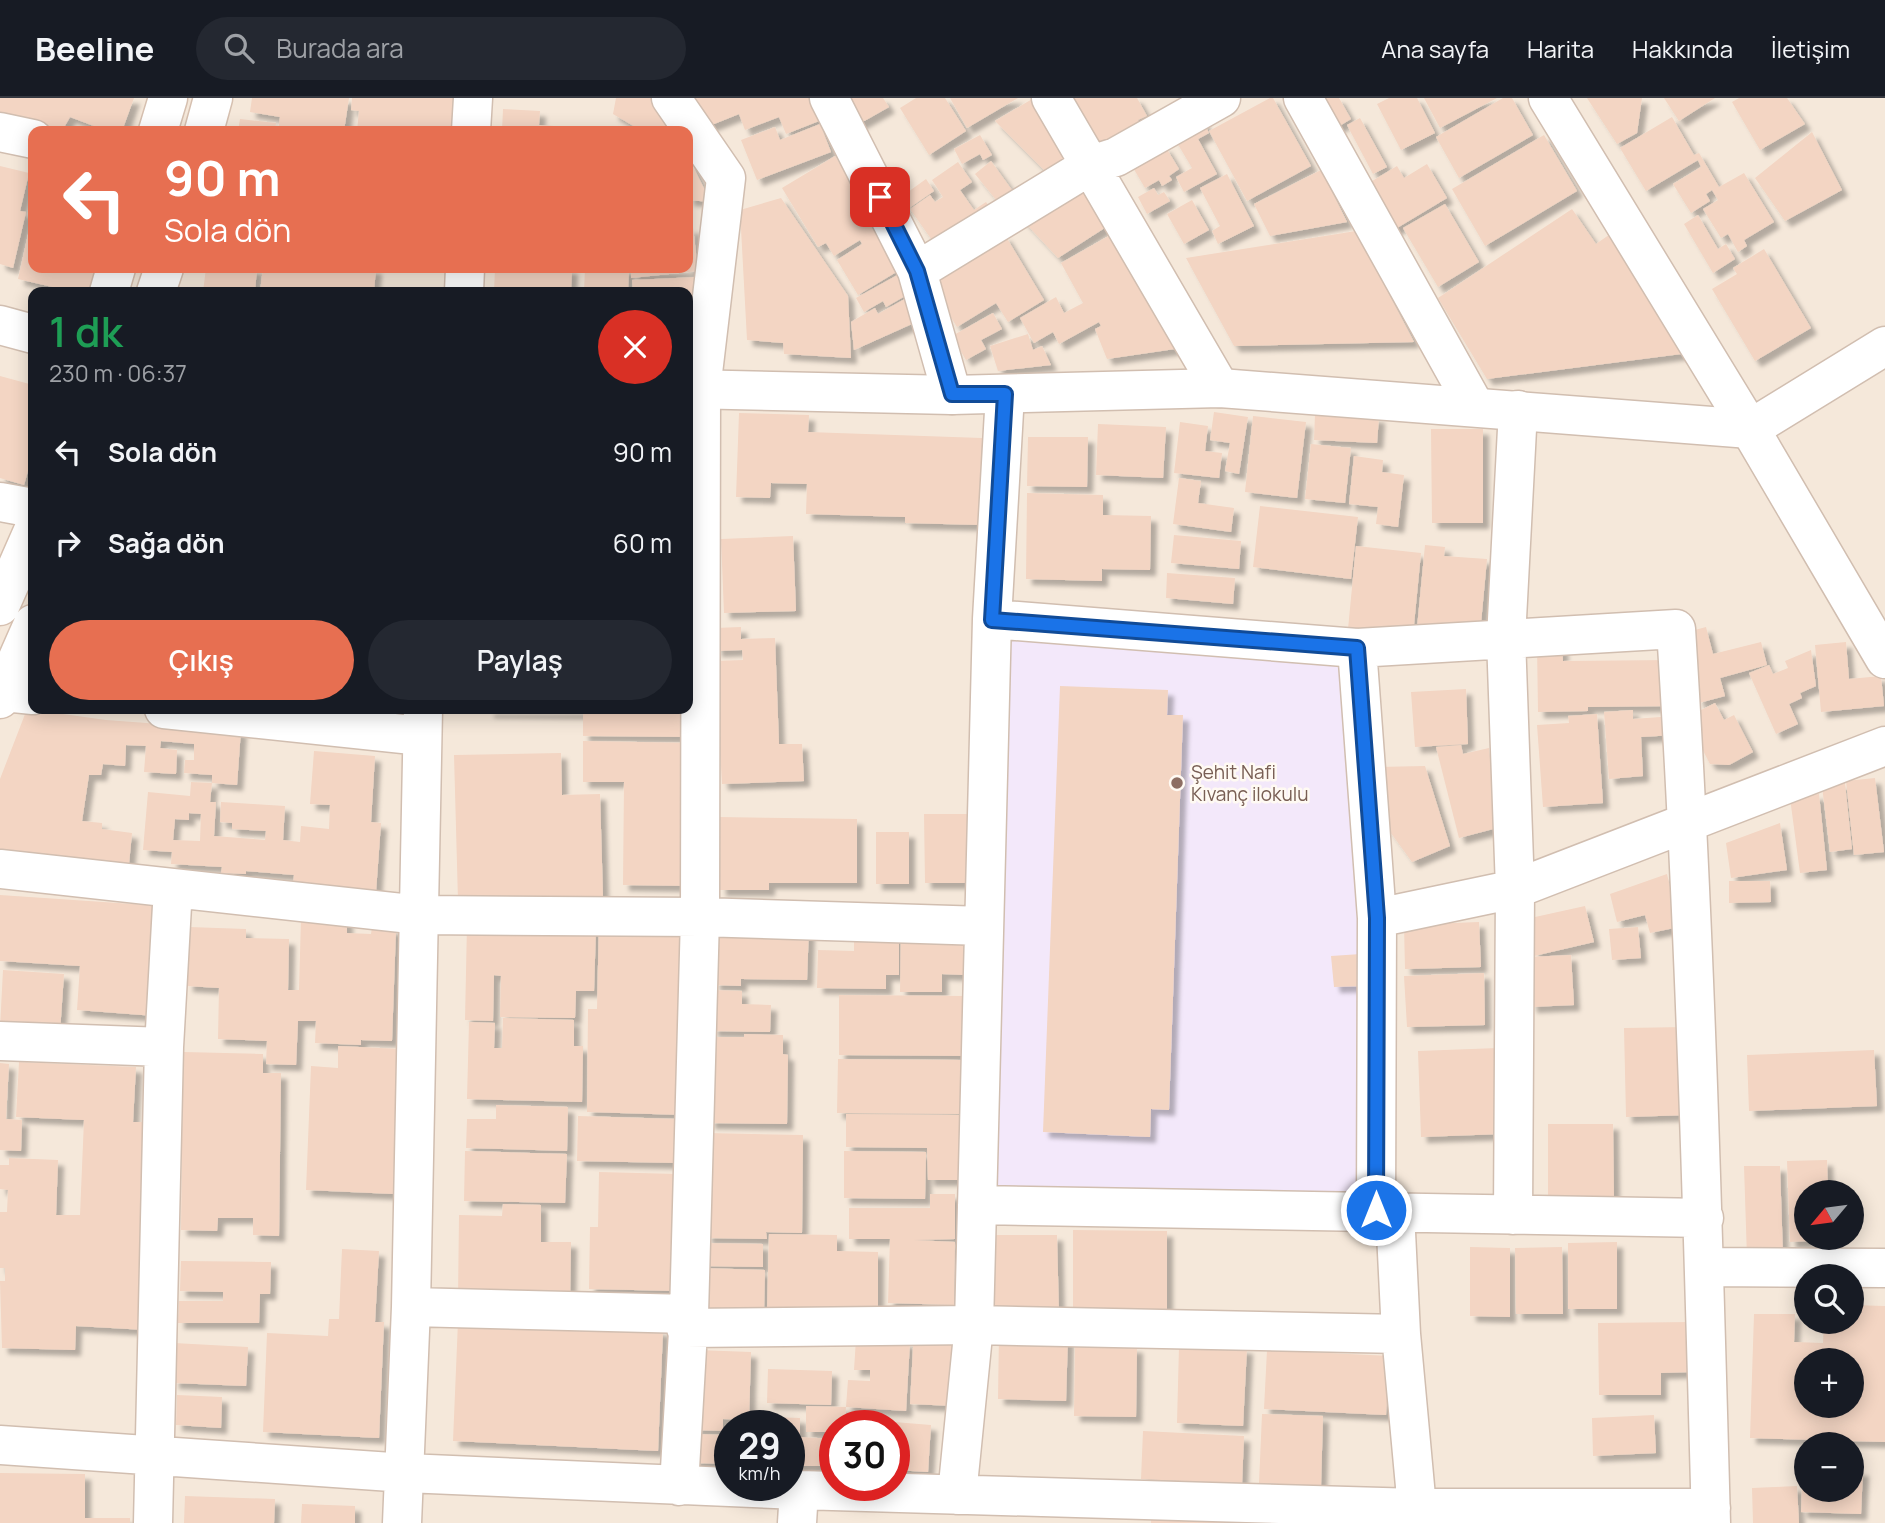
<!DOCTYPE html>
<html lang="tr">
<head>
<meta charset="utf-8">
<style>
  :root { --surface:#171b24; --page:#242831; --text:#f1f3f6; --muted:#9ea1a6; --line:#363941; --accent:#e76f51 }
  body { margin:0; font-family:Manrope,sans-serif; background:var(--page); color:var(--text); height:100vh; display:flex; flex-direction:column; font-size:26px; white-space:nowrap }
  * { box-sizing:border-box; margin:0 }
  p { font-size:23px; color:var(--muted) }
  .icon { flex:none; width:38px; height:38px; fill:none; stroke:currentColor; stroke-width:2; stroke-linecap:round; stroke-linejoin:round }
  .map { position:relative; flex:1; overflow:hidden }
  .sheet { position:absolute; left:28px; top:189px; width:665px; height:427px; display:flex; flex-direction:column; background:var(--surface); border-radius:14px; box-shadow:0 4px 18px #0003 }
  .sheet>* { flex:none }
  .guide { position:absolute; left:28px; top:28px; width:665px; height:147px; border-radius:14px; box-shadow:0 4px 18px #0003; background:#e76f51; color:#fff; overflow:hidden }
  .needle { width:46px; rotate:241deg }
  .buttons { position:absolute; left:1794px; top:1082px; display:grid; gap:14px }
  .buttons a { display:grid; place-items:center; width:70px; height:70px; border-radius:50%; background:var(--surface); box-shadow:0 4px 18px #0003; font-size:35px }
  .speed { position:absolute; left:714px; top:1312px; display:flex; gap:14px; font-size:35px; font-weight:700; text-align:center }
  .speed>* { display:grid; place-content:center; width:91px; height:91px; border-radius:50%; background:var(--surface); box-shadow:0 4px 18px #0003; line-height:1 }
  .speed small { font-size:18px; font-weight:400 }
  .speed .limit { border:10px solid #d22; background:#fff; color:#111 }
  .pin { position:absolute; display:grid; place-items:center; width:60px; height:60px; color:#fff; margin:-30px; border-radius:14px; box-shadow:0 4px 10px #0006 }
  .me { position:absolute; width:77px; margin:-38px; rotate:0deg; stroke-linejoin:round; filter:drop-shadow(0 0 5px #0008) }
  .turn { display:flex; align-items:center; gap:24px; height:147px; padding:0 21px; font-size:32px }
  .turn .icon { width:91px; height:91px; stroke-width:2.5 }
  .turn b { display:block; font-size:49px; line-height:60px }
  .round { display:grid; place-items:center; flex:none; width:74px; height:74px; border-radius:37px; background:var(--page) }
  .head { display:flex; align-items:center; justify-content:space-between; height:119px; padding:0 21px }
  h1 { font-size:42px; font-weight:600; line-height:52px; color:#1e9e55 }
  .button { display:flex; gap:14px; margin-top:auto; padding:14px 21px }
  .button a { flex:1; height:80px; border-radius:42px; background:var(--accent); color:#fff; font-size:28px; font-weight:600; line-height:80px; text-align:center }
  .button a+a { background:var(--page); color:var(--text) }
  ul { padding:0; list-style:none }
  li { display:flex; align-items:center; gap:21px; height:91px; padding:0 21px }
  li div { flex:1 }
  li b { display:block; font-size:26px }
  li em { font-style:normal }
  header { display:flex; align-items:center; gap:42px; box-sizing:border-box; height:98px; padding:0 35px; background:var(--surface); border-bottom:2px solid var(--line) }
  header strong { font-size:33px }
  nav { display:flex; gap:38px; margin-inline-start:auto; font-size:24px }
  .search { width:490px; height:63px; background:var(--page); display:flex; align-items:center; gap:18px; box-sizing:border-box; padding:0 24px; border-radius:38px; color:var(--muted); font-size:26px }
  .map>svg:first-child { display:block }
  .residential { fill:#f5e8da; fill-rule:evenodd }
  .education { fill:#f3e8fa }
  .building { fill:#f3d5c3; fill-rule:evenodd; filter:url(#shadow) }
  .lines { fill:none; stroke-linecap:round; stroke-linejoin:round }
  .minor-casing { stroke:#d1beb0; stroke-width:41 }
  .tertiary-casing { stroke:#d1beb0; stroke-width:41 }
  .secondary-casing { stroke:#d6c0b0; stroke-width:41 }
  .minor { stroke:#fff; stroke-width:38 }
  .tertiary { stroke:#fff; stroke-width:38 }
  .secondary { stroke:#fff; stroke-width:38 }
  .route-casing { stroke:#114b97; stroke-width:18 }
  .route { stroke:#1a73e8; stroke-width:12 }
  .education-dot { fill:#8d6e63; stroke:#fffaf3; stroke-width:2.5 }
  .labels { text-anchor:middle; stroke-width:5; stroke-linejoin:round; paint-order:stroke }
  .education-label { font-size:19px; fill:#785e54; stroke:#fffaf3; text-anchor:start }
</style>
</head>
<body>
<header>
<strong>Beeline</strong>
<div class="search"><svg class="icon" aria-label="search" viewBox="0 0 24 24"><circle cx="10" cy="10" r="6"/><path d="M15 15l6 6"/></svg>Burada ara</div>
<nav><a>Ana sayfa</a><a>Harita</a><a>Hakkında</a><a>İletişim</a></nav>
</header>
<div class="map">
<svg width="1885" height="1425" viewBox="0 0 1885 1425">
  <defs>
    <filter id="shadow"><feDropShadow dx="6" dy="6" stdDeviation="2" flood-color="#0004"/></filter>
  </defs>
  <rect width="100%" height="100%" fill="#fdf6ec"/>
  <path class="residential" d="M0 0H1885V1425H0ZM33 33H688V170H33ZM33 194H688V611H33ZM1806 1094H1852V1139H1806ZM1806 1178H1852V1223H1806ZM1806 1262H1852V1307H1806ZM730 1328H789V1388H730ZM835 1328H894V1388H835ZM1806 1346H1852V1391H1806Z"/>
  <path class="education" d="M992 521 1357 550 1376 1112 977 1107Z"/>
  <path class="building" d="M0 0H134L122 33H107L70 19 62 33 0 31Z
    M252 0H349L344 33H278L280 19 250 14Z
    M352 0H454L452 33H357L359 13 351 12Z
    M616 0H660L678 27 669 33H642L613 16Z
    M689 0H810L819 23 786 36 779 19 745 32 739 16 704 30Z
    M844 0H883L889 9 852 30Z
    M916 0H945L966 33 929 57 900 10Z
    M950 0H1018L967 30Z
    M1034 0 1076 58 1047 75 995 23Z
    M1046 0H1137L1147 18 1138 22 1146 36 1097 63Z
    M1270 0H1273L1311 68 1247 103 1209 33Z
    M1318 0H1339L1351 21 1336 30Z
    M1389 0H1417L1435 35 1401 52 1377 6Z
    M1424 0H1497L1440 30Z
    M1503 0H1512L1533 37 1459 80 1436 39Z
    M1587 0H1642L1637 35 1617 46Z
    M1664 0H1715L1679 23Z
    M1739 0H1787L1805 26 1760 52 1732 4Z
    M503 11 540 13 539 27 570 29 569 33H502Z
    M1672 19 1694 57 1699 55 1719 89 1744 75 1774 124 1744 142 1747 148 1738 154 1728 136 1721 140 1703 111 1718 102 1712 92 1706 96 1710 103 1691 115 1673 86 1701 69 1698 62 1646 93 1620 50Z
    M1360 20 1387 69 1373 76 1347 27Z
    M240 21 276 25 275 33H238Z
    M1202 21 1209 35 1198 41 1217 76 1184 94 1176 79 1192 70 1173 38Z
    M820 26 831 54 757 82 741 42 775 29 780 42Z
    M1812 34 1842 92 1785 123 1755 80Z
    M980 37 992 57 983 62 980 56 962 66 954 51Z
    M1544 37 1577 93 1485 148 1452 91Z
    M1165 48 1179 71 1169 78 1172 82 1162 88 1159 82 1145 90 1132 68Z
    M835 58 903 170 858 197 837 162 862 146 860 142 834 158 826 145 818 149 782 90Z
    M688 59 711 104 688 102Z
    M991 63 1012 92 997 103 975 76Z
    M958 64 972 84 960 92 974 112 986 104 993 114 939 152 910 111 930 97 935 104 943 99 932 82Z
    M1427 66 1447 100 1392 133 1364 88 1397 68 1404 80Z
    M0 68 29 75 20 113 26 114 13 170 0 166Z
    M1321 72 1347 124 1270 138 1254 106Z
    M1083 75 1114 124 1058 160 1017 116Z
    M1227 76 1254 128 1218 146 1212 133 1220 128 1200 90Z
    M926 81 934 93 908 111 897 94 905 89 908 94Z
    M1154 90 1158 97 1164 94 1170 103 1147 116 1138 99Z
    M781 100 848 198 851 260 784 256 783 245 747 242 740 112Z
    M1192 102 1209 132 1184 146 1167 116Z
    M1445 106 1479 164 1438 189 1403 130Z
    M1572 111 1596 146 1616 132 1689 255 1487 281 1438 200Z
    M1698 117 1718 151 1726 146 1735 161 1713 175 1684 126Z
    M32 119 33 170H98L92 194H74L18 181Z
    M693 129 698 173 631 180V170H688V130Z
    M1121 131 1175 251 1107 261 1095 231 1101 228 1099 224 1059 246 1053 234 1034 245 1020 220 1056 199 1064 215 1083 205 1061 165Z
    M1356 133 1414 244 1234 248 1186 160Z
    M1005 137 1044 202 1008 224 996 205 957 229 929 183Z
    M1764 151 1811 230 1755 263 1712 191 1737 176 1733 170Z
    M206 170H257L255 194H203Z
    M263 170H376L374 194H260Z
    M495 170H572L571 194H494Z
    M585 170H629L628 194H584Z
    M901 175 912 194 886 209 883 203 864 214 856 200Z
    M698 179 699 213H688V194H633L632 182Z
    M910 198 923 221 854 252 851 224 875 210 878 216Z
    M993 215 1002 231 981 242 986 251 966 262 952 238Z
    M1028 236 1033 252 1042 248 1051 267 998 273 990 248Z
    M0 278 33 287V355L24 387 0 380Z
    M1214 314 1248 319 1239 376 1225 373 1230 345 1210 342Z
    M739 315 809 317 808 334 982 340 980 427 905 425V419L806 416 807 386 771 385 770 400 736 399Z
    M1315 316 1379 319 1377 345 1314 342Z
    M1253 318 1306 324 1297 400 1245 394Z
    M1180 324 1208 328 1205 353 1222 355 1219 380 1174 375Z
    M1098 326 1166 329 1163 380 1096 377Z
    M1431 331H1483V425H1432Z
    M1028 339H1088L1087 389 1027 388Z
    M1311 346 1351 350 1345 405 1305 401Z
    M1354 358 1383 362 1382 374 1404 377 1398 429 1376 426 1378 409 1349 406Z
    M1179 380 1201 383 1198 405 1234 410 1231 434 1173 426Z
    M1027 395 1103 397V417L1151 418 1150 472 1102 471V483L1026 481Z
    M1260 408 1358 419 1351 481 1253 469Z
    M1174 437 1241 443 1239 471 1171 465Z
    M793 438 796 513 724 515 721 441Z
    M1425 447 1445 449 1444 458 1487 461 1480 536 1417 530Z
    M1356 448 1421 455 1413 537 1348 531Z
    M1167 475 1235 480 1233 506 1166 500Z
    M741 529V541L775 540 779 646H802L804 683 722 686 715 563 743 562 742 552 716 553 715 530Z
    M1706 529 1713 556 1761 544 1767 567 1720 580 1725 598 1699 605 1680 536Z
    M1846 544 1849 581 1881 578 1884 608 1821 614 1815 547Z
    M1537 547H1562L1563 563 1673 562 1674 608 1588 609V613L1538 614Z
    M1811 552 1816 588 1800 595 1802 600 1789 606 1798 626 1776 636 1749 575 1769 567 1773 576 1788 570 1785 563Z
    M1060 588 1168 592 1167 617H1183L1169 1012 1151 1011 1150 1039 1043 1034Z
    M1466 591 1468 646 1415 649 1411 594Z
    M1715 605 1724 622 1734 617 1753 654 1729 667 1710 666 1695 637 1702 634 1693 616Z
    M27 611 106 622 241 632 237 687 212 685 210 704H216L214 738 265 742 266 733 232 731V725L220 724 221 704 285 708 283 742 300 744 301 728 329 731 330 707 310 706 314 653 375 658 371 724 381 725 376 794 293 787 294 777 246 773V776L221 775 222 769 171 766 172 754 143 752 148 694 190 698 191 684 212 685V677L184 675 185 662H194V646L161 643 160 650 177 652 176 676 144 674 146 648 126 647 125 668 103 666 101 677H89L82 723 102 725V731L132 735 129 766 0 751V681ZM189 715 201 716 200 743 173 742 175 721 189 722Z
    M488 611H582V615L488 614Z
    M583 611H688L693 639 583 638Z
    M1633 612V621L1674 618 1675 637 1641 639 1643 678 1609 681 1604 614Z
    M1597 616 1603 705 1543 709 1537 627 1569 625 1568 618Z
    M583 643 693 645 692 788 623 787 624 684H583Z
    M1461 647 1463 656 1489 650 1497 730 1459 740 1436 649Z
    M561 655 562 697 600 696 603 799 458 803 454 657Z
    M1425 668 1450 748 1412 764 1383 724 1377 669Z
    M1875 680 1884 754 1854 757 1846 683Z
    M1845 685 1852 751 1830 754 1822 688Z
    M1819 696 1827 772 1800 775 1790 700Z
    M924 716H975V785H925Z
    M719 719 857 721V785H769V792H720Z
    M1780 725 1787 772 1731 780 1726 745Z
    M876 734H909V786H876Z
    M1667 776 1679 829 1650 835 1645 817 1617 824 1610 796Z
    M1729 783H1770L1771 804 1729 805Z
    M0 797 162 808 155 918 77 912 80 868 0 863Z
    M1585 808 1594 844 1534 858 1526 821Z
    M301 820 347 821V835L371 836 372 829 396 831 392 943 361 942V947L315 945 316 923H298L296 967 266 966 267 943 218 941 219 890 187 888 189 829 246 831V840L289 841 288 892H299Z
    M599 822 688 825 684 1017 587 1014 588 911H597Z
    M1479 824 1481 869 1405 871 1404 827Z
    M467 826 596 829 594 893H576L575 920 500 919 501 878 494 877 493 923 465 922Z
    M715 827 809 829 807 882 741 881V888L714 887Z
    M1638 829 1641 860 1612 862 1609 831Z
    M854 831H899V877H886V891L817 890 818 852 854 853Z
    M901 831 964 832V877L942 876V894H900Z
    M1361 856 1364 888 1334 889 1331 858Z
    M1571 857 1574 907 1531 909 1528 859Z
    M3 872 64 876 60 934 0 930Z
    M1484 875 1485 927 1407 929 1404 878Z
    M712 892 742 893V906L771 907 770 934 712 933Z
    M839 897 967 898 966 958 839 957Z
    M503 920 574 922V948H583L582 1004 467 1001 469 924 495 925 494 950H502Z
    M1687 929 1690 1017 1626 1019 1624 930Z
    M744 936 783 937V956L788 957 787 1026 709 1025 711 939H744Z
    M338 948 401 951 394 1096 306 1092 311 968 338 970Z
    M1498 950 1502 1036 1421 1039 1418 953Z
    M1874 952 1877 1008 1749 1013 1747 957Z
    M183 954 263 956V975H281L279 1138 253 1137V1120H218L217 1133 181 1132Z
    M838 961 961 962V1016L837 1015Z
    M19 964 136 969 133 1024H146V1232L76 1228 75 1252 2 1250 0 1183H5V1170H0V1114H7L8 1092 0 1091V1067H9V1060L58 1062 56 1117H80L84 1022 16 1019Z
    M0 965 9 966 6 1021 22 1022 21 1053 0 1052Z
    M496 1007 568 1009 567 1053 466 1050 467 1021H496Z
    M846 1016 962 1017 961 1082H928L927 1050 846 1049Z
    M578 1018 678 1021 677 1065 577 1063Z
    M1548 1026H1613L1614 1102 1548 1103Z
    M707 1035 803 1037 802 1135 766 1134 767 1141 706 1140Z
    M465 1053 567 1056 565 1105 464 1103Z
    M844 1053 926 1054 925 1101 844 1100Z
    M1827 1062 1828 1094H1806V1139H1830V1142L1790 1144 1787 1063Z
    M1744 1068H1780L1783 1158 1747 1160Z
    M599 1074 679 1076 677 1193 589 1191 590 1129H598Z
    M930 1096H955V1141L914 1142 955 1144 954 1207 888 1205 890 1141H849V1110H930Z
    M503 1106 541 1107V1144H571L570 1204 458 1201 459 1117 502 1118Z
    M1073 1132 1167 1133V1215H1073Z
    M769 1136 837 1137V1153L878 1154V1212L767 1211Z
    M991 1137H1057L1059 1217 993 1218Z
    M1617 1144V1211H1568V1145Z
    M701 1145 763 1146V1169L701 1168Z
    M1470 1149 1510 1150V1219L1470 1218Z
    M1562 1149 1563 1216H1516L1515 1150Z
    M342 1151 379 1153 375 1224H384L379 1340 263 1334 267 1235 328 1238 329 1221H339Z
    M181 1163 271 1164 270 1196H260L259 1225H178L179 1203H223V1194L180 1193Z
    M702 1170 765 1172 764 1214 701 1213Z
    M1852 1207 1885 1208V1344L1750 1340 1754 1216H1795L1794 1244 1823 1245 1824 1223H1852ZM1806 1262H1852V1307H1806Z
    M458 1223 663 1232 658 1353 453 1343Z
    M1692 1224 1691 1274 1661 1275V1297H1599L1598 1225Z
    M914 1231 958 1233 954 1308 910 1306Z
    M999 1235 1068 1237 1066 1303 998 1301Z
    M856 1241 910 1244 906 1313 846 1309 845 1320 931 1327 928 1374 894 1372V1328H835V1334H806V1308L846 1309 848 1282 870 1283V1272H854Z
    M174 1245 248 1249 246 1288 173 1285Z
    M1075 1248 1137 1249 1136 1319 1074 1318Z
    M1179 1248 1247 1250 1243 1328 1177 1325Z
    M697 1252 751 1254 749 1322 723 1321V1333L694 1332Z
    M1267 1252 1390 1258 1386 1317 1264 1311Z
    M768 1271 832 1273 831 1307 767 1305Z
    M177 1297 222 1299 221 1330 176 1327Z
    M1262 1316 1323 1318 1321 1388 1259 1385Z
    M1654 1317 1656 1355 1593 1358 1592 1320Z
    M772 1319 800 1320V1339L835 1341V1368H789V1328H772Z
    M1143 1333 1244 1338 1242 1386 1141 1381Z
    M693 1336 730 1337V1366L693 1365Z
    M1803 1357H1806V1391H1852V1358L1855 1359V1372H1863L1861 1416 1801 1414Z
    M0 1375 85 1376V1420H130V1425H0Z
    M1797 1388 1799 1425H1753L1752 1390Z
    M185 1398 275 1401 274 1425H184Z
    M302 1406 355 1408V1425H301Z
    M1151 1410 1244 1414V1425H1151Z"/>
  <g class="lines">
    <g class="minor-casing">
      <path id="minor" d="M671 0 726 80 701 292 700 819 689 1216 679 1388
        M829 0 917 173 952 297
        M1051 0 1220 290
        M1303 0 1474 307
        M1548 0 1750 331 1885 561
        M471 33 473 0
        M0 34 33 41
        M917 173 1091 67 1116 59 1221 0
        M464 194 465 170
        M0 404 33 410
        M992 521 1357 550 1676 531C1695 829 1703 1127 1711 1425
        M1357 550 1377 820 1376 1112
        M4 594 33 597
        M164 611 422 638
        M0 771 420 817 700 819 984 828
        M1377 820 1515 791 1885 648
        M0 943 164 949
        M977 1107 1704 1120
        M1395 1114 1401 1236 1417 1410
        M1513 1117 1515 791 1506 540 1518 312
        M1705 1169 1885 1170
        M411 1209 689 1216
        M686 1230 974 1227 1401 1236
        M0 1347 406 1375 799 1392 1417 1410H1711
        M957 1397 974 1227 992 521 1005 296
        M153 1425 164 949 173 790
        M402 1425 411 1209 423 611
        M797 1425 799 1392"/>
    </g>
    <g class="tertiary-casing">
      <path id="tertiary" d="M0 227 33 236
        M688 291 952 297 1220 290 1750 331 1885 248"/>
    </g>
    <g class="secondary-casing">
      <path id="secondary" d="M158 33 168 0
        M204 33 213 0
        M109 194 116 170
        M156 194 164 170
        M0 508 33 433
        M0 601 33 526"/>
    </g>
    <use href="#minor" class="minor"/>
    <use href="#tertiary" class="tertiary"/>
    <use href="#secondary" class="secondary"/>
  </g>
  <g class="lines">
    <g class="route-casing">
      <path id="route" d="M880 99 917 173 952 296H1005L992 522 1357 550 1377 820 1376 1112"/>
    </g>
    <use href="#route" class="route"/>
  </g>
  <circle class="education-dot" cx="1177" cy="685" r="7"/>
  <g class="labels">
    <g class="education-label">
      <text x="1191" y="681">Şehit Nafi<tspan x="1191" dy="22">Kıvanç ilokulu</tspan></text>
    </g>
  </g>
</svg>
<div class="buttons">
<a><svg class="needle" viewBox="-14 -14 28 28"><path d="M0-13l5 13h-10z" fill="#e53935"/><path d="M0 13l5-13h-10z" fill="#9ea1a6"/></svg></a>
<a><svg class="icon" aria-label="search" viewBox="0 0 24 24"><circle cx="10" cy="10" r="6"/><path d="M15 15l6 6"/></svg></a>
<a>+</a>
<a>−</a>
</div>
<div class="speed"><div>29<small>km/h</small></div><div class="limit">30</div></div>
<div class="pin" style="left:880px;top:99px;background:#d93025"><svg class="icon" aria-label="arrive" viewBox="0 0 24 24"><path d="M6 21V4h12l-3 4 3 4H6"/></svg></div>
<svg class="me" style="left:1376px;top:1112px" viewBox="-20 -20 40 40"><circle r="17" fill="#1a73e8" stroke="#fff" stroke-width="3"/><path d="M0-11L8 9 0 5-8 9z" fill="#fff"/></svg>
<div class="guide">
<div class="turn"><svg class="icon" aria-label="left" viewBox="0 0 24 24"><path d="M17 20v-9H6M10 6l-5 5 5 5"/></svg><div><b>90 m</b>Sola dön</div></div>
</div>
<section class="sheet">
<div class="head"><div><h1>1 dk</h1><p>230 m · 06:37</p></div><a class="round" style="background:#d93025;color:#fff"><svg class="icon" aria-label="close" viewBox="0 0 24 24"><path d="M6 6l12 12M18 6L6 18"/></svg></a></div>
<ul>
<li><svg class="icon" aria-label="left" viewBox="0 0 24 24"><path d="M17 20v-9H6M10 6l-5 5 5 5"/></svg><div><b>Sola dön</b></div><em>90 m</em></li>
<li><svg class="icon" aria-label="right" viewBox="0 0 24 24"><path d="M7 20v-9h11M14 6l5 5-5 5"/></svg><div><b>Sağa dön</b></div><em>60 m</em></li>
</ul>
<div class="button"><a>Çıkış</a><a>Paylaş</a></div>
</section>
</div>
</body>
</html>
